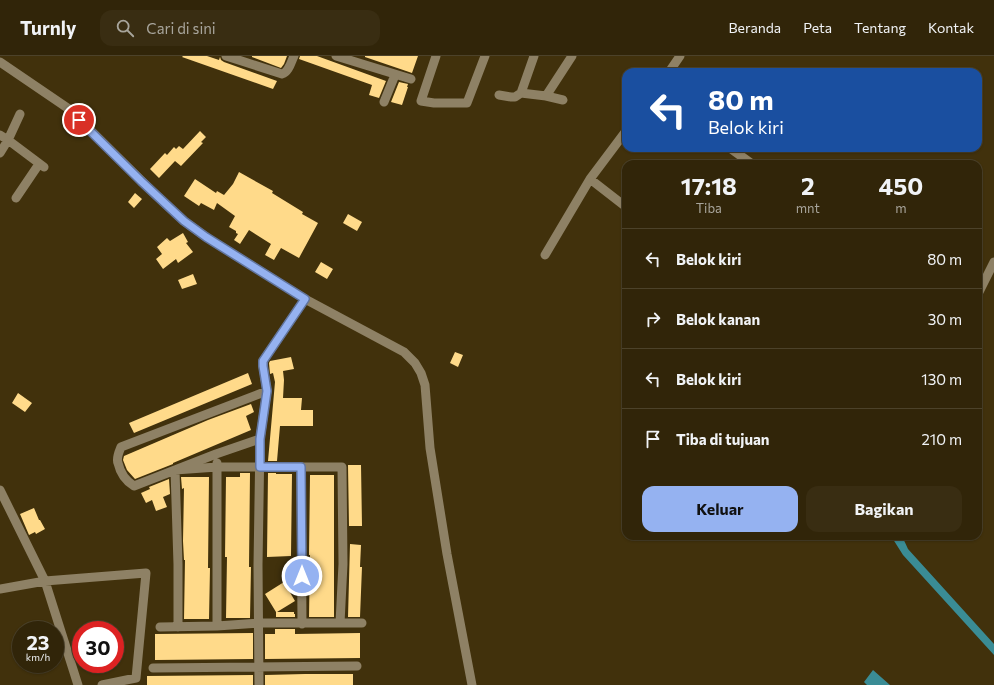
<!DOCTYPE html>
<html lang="id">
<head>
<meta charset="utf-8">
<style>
  :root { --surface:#312509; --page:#392d12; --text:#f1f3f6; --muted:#a8a59c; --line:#4c422a; --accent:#95b2f1 }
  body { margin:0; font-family:Commissioner,sans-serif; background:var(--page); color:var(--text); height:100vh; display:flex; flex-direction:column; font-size:15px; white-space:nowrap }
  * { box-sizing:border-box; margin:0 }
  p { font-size:13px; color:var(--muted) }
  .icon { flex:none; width:22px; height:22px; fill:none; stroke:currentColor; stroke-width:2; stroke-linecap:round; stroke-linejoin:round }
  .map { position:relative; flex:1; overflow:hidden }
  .sheet { position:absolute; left:622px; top:104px; width:360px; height:380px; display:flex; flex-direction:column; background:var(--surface); border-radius:12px; box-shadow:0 1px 3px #0004,0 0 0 1px var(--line) }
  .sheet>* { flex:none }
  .banner { position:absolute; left:622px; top:12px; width:360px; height:84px; border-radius:12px; box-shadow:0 1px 3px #0004,0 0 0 1px var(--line); background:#1a4fa0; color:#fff; overflow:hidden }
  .speed { position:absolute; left:12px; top:565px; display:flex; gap:8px; font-size:20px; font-weight:700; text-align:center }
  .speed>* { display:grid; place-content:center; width:52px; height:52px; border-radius:50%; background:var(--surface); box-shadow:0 1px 3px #0004,0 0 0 1px var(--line); line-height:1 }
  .speed small { font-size:10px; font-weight:400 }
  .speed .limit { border:6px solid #d22; background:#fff; color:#111 }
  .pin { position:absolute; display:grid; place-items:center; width:34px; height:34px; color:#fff; margin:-17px; border:2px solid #fff; border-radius:50%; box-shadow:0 1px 4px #0007 }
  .me { position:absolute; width:44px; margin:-22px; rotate:0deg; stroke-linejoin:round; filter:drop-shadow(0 0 3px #0008) }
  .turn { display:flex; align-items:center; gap:14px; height:84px; padding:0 20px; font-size:18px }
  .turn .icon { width:52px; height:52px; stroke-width:2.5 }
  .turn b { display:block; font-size:28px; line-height:34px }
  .eta { display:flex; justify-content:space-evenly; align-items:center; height:68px; text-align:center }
  .eta b { font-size:24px; font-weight:700; line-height:28px }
  .cta { display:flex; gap:8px; margin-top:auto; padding:8px 20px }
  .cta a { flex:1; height:46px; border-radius:12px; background:var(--accent); color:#111; font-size:16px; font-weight:700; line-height:46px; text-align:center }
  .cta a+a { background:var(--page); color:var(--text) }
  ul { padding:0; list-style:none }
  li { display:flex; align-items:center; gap:12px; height:60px; padding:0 20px; border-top:1px solid var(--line) }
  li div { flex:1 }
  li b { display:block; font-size:15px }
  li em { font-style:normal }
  header { display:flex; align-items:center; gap:24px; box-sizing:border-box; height:56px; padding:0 20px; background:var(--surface); border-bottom:1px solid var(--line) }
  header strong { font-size:19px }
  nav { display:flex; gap:22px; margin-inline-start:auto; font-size:14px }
  .search { width:280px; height:36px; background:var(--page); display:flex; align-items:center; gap:10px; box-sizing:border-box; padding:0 14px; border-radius:12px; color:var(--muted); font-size:15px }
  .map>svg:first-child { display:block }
  .water { fill:#3a8c95 }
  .building { fill:#ffda8a }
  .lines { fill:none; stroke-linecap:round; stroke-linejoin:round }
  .minor { stroke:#8e8165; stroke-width:9 }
  .route-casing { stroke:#61749d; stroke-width:10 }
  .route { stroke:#95b2f1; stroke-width:7 }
</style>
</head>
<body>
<header>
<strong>Turnly</strong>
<div class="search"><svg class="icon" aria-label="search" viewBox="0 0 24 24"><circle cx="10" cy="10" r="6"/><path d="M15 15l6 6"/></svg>Cari di sini</div>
<nav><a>Beranda</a><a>Peta</a><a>Tentang</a><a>Kontak</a></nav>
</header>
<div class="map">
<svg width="994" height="629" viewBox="0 0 994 629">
  <rect width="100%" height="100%" fill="#41310c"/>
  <path class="water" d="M891 480H902L908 493 994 588V599L903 499Z
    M873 614 890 629H867L864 626Z"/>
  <path class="building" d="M183 0H207L219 4 220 1 221 4 224 6 277 25 273 33 182 1Z
    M252 0H287L284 8 281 12 252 1Z
    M300 0H317L386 25 379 42 369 39 372 29 299 3Z
    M365 0H418L412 17 365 1Z
    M399 26 408 28 407 31H408L402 49 391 46Z
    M200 75 206 81 201 86 203 87 181 110 175 105 159 122 150 113 165 97 167 99 174 91 176 93 179 90 183 93Z
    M239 116 273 135 272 137 303 156 302 158 318 167 299 202 281 192 274 204 265 199 271 188 249 174 240 188 234 184 238 178 236 177V175L229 171 235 160 217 147 214 154 201 147 199 150 184 140 195 123 216 137 217 135 224 139 233 128Z
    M135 137 142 143 134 152 128 146Z
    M348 158 362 166 357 175 343 167Z
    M183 177 188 186 186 187 193 196 178 207 176 203 163 213 156 203 162 198 157 191 167 182 170 185Z
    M321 206 333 213 327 223 315 216Z
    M193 218 197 228 182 233 178 224Z
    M455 296 463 299 458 311 450 307Z
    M291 301 294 313 283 315 284 324 283 342H302L301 354H313V370H280L277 405H268L275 326 273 317 270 318 269 307 270 305Z
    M248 317 252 328 134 377 129 367Z
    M18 337 32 347 25 356 12 347Z
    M251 348 254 356 246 360 251 374 173 407V408L135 423 127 414 123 404 124 400 208 364Z
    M348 409H361L362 470H349Z
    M240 417H250L249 511H251L250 562H226L227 501H225L226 421H240Z
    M268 417H276V418H292L291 500 267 501Z
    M310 419H334V561H309L310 499H309Z
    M181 421H209L208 512H210L209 563H184L185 504H184L183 485 184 432 182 433Z
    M169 423 170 438 163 441 167 451 156 455 152 444 146 447 141 437 150 433 149 431Z
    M34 452 39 464H40L45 473 36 478 35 476 29 479 20 458Z
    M350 488 361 489 360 511H362L360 561H348Z
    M284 526 295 545 277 556H294V558H295V561H276V556L265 538Z
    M275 573H295V578L360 577V602L265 603V578H275Z
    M253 577V603L155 604V578Z
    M305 618H353V629H265V619Z
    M253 619V629H147V620Z"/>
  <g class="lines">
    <path class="minor" d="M226 0 282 18C289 16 291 6 294 0
      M336 0 411 23
      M436 0 421 45 434 47H467L485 0
      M0 6 69 53 157 140 184 165 206 181 305 243 404 296 415 307 421 317 425 329 430 392 447 498 472 629
      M669 16 680 0
      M521 37 546 40 563 44
      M499 39 511 41H515L521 37 534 0
      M546 40 572 0
      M384 46 395 19
      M0 79 8 84 44 111
      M730 92 752 108
      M0 97 8 84 20 58
      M590 123 626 151
      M16 142 39 108
      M545 199 590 123 626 75
      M978 238 994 206
      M260 383 216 398 134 430C126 425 120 416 118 407 116 402 119 396 121 391L267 335
      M301 411 302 568
      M0 434 45 525 78 629
      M0 533 45 525 146 517 136 622 102 629
      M217 570V407
      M160 571 217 570 259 567H362
      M178 571V508L175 414 217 411H342L343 508 340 567
      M153 612 357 610
      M259 629 258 509 260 383 267 335 263 310V305L305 243"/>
  </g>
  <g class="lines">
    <g class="route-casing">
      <path id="route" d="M79 64 141 125 184 165 206 181 305 243 263 305V310L267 335 260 383V411H301L302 520"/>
    </g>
    <use href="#route" class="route"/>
  </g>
</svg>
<div class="speed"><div>23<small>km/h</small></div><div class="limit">30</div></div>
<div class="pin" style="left:79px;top:64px;background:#d93025"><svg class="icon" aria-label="arrive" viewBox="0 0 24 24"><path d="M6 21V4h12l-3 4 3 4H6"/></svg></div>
<svg class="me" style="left:302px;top:520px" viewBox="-20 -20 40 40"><circle r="17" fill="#95b2f1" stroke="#fff" stroke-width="3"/><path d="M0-11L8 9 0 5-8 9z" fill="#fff"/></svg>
<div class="banner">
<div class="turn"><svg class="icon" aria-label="left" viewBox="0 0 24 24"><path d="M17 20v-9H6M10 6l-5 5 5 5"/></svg><div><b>80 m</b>Belok kiri</div></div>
</div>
<section class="sheet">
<div class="eta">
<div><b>17:18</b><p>Tiba</p></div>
<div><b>2</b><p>mnt</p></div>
<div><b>450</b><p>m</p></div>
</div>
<ul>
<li><svg class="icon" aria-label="left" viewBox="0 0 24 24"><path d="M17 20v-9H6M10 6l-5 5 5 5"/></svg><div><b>Belok kiri</b></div><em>80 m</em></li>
<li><svg class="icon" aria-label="right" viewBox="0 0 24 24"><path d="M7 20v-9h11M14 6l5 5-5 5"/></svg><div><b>Belok kanan</b></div><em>30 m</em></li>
<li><svg class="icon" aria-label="left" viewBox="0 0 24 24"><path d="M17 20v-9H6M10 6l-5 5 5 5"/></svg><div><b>Belok kiri</b></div><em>130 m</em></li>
<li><svg class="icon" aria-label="arrive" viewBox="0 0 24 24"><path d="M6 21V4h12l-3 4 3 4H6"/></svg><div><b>Tiba di tujuan</b></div><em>210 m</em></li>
</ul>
<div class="cta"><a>Keluar</a><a>Bagikan</a></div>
</section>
</div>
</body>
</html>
